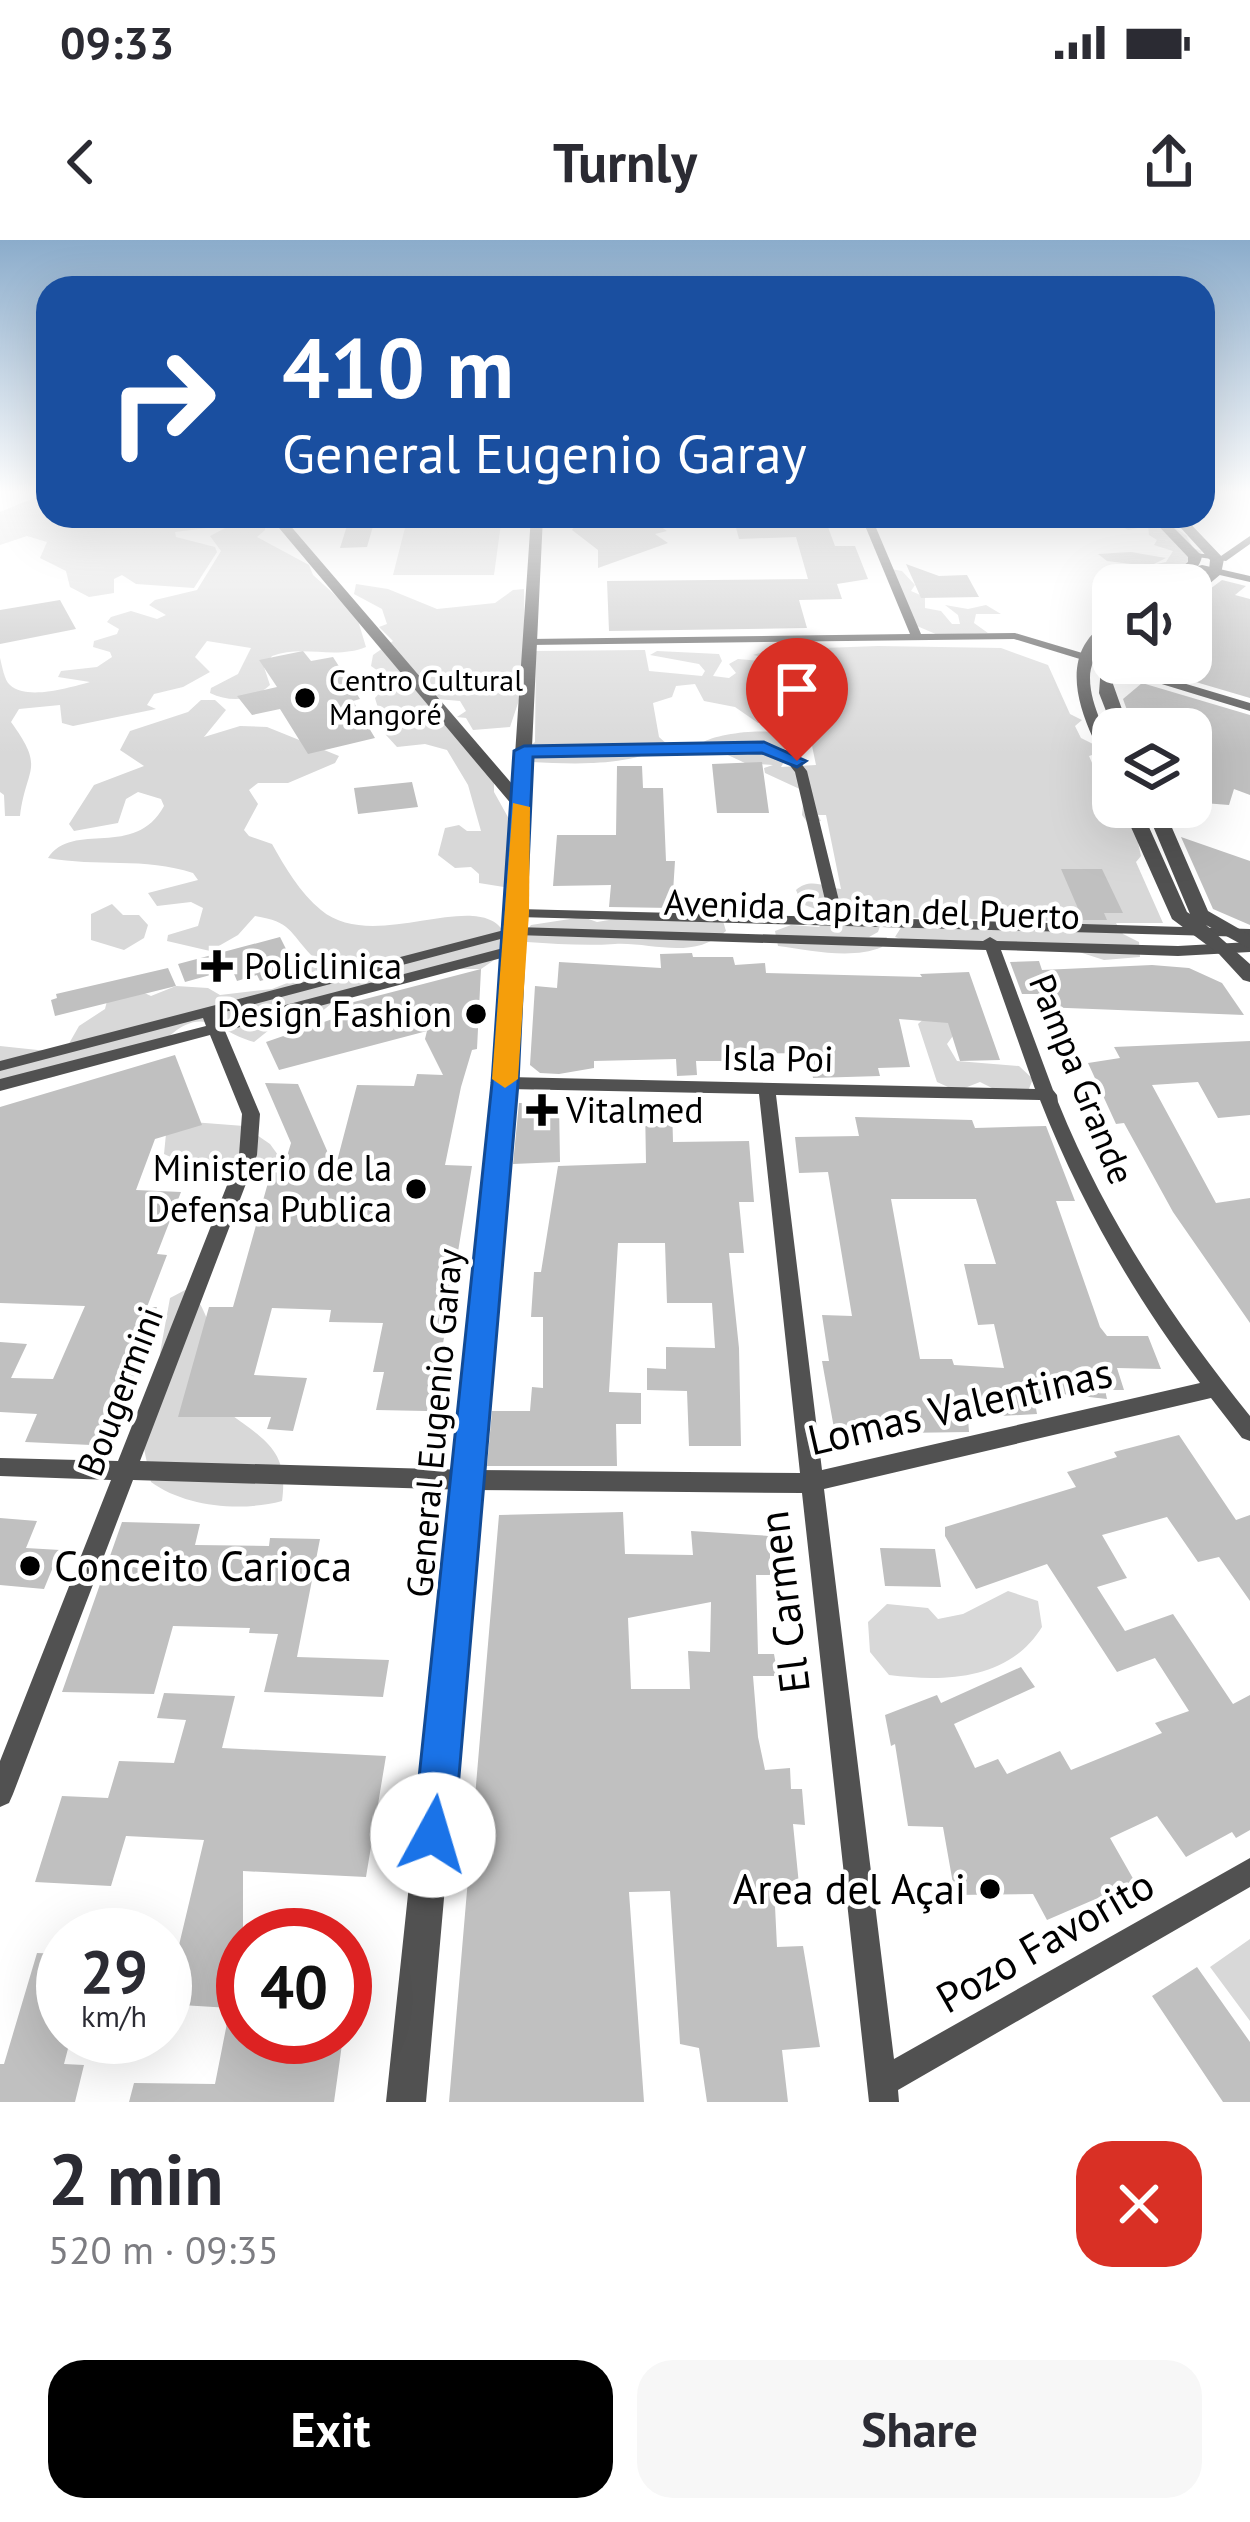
<!DOCTYPE html>
<html lang="en">
<head>
<meta charset="utf-8">
<style>
  :root { --surface:#fff; --page:#f7f7f7; --text:#2b2b33; --muted:#7c7c81; --accent:#000 }
  body { margin:0; font-family:"PT Sans",sans-serif; background:var(--page); color:var(--text); height:100vh; display:flex; flex-direction:column; font-size:45px; white-space:nowrap }
  * { box-sizing:border-box; margin:0 }
  p { font-size:39px; color:var(--muted) }
  .icon { flex:none; width:66px; height:66px; fill:none; stroke:currentColor; stroke-width:2; stroke-linecap:round; stroke-linejoin:round }
  .map { position:relative; height:1862px; overflow:hidden }
  .drawer { display:flex; flex-direction:column; background:var(--surface); flex:1 }
  .drawer>* { flex:none }
  .hud { position:absolute; left:36px; top:36px; width:1179px; height:252px; border-radius:36px; box-shadow:0 12px 48px #0002; background:#1a4fa0; color:#fff; overflow:hidden }
  .fabs { position:absolute; left:1092px; top:324px; display:grid; gap:24px }
  .fabs a { display:grid; place-items:center; width:120px; height:120px; border-radius:24px; background:var(--surface); box-shadow:0 12px 48px #0002; font-size:60px }
  .speed { position:absolute; left:36px; top:1668px; display:flex; gap:24px; font-size:60px; font-weight:700; text-align:center }
  .speed>* { display:grid; place-content:center; width:156px; height:156px; border-radius:50%; background:var(--surface); box-shadow:0 12px 48px #0002; line-height:1 }
  .speed small { font-size:30px; font-weight:400 }
  .speed .limit { border:18px solid #d22; background:#fff; color:#111 }
  .pin { position:absolute; display:grid; place-items:center; width:102px; height:102px; color:#fff; margin:-123px -51px; border-radius:50% 50% 50% 0; rotate:-45deg; box-shadow:0 0 12px #0007 }
  .pin .icon { rotate:45deg }
  .me { position:absolute; width:132px; margin:-66px; rotate:6deg; stroke-linejoin:round; filter:drop-shadow(0 0 9px #0008) }
  .turn { display:flex; align-items:center; gap:42px; height:252px; padding:0 48px; font-size:54px }
  .turn .icon { width:156px; height:156px; stroke-width:2.5 }
  .turn b { display:block; font-size:84px; line-height:102px }
  .round { display:grid; place-items:center; flex:none; width:126px; height:126px; border-radius:36px; background:var(--page) }
  .summary { display:flex; align-items:center; justify-content:space-between; height:204px; padding:0 48px }
  h1 { font-size:72px; font-weight:700; line-height:90px }
  .button { display:flex; gap:24px; margin-top:auto; padding:24px 48px }
  .button a { flex:1; height:138px; border-radius:36px; background:var(--accent); color:#fff; font-size:48px; font-weight:700; line-height:138px; text-align:center }
  .button a+a { background:var(--page); color:var(--text) }
  .status { display:flex; justify-content:space-between; align-items:center; height:84px; padding:0 60px; background:var(--surface); direction:ltr }
  .status svg { height:33px; fill:currentColor }
  header { display:flex; justify-content:space-between; align-items:center; height:156px; padding:0 48px; background:var(--surface); font-size:54px; font-weight:700 }
  .map>svg:first-child { display:block }
  .green { fill:#d8d8d8 }
  .building { fill:#c0c0c0; fill-rule:evenodd }
  .lines { fill:none; stroke-linecap:round; stroke-linejoin:round }
  .minor { fill:#515151; fill-rule:evenodd }
  .tertiary { fill:#515151; fill-rule:evenodd }
  .route { fill:#1a73e8; stroke:#114b97; stroke-width:3 }
  .slow { fill:#f59e0b }
  .poi-dot { fill:#000; stroke:#fff; stroke-width:4.5 }
  .labels { text-anchor:middle; stroke-width:9; stroke-linejoin:round; paint-order:stroke }
  .far-poi-label { font-size:30px; fill:#000; stroke:#fff; text-anchor:start }
  .street-label { font-size:36px; fill:#000; stroke:#fff }
  .poi-label { font-size:36px; fill:#000; stroke:#fff; text-anchor:start }
  .near-street-label { font-size:42px; fill:#000; stroke:#fff }
  .near-poi-label { font-size:42px; fill:#000; stroke:#fff; text-anchor:start }
</style>
</head>
<body>
<div class="status"><b>09:33</b><svg viewBox="0 0 49 12"><path d="M0 12V9h3v3zM5 12V6h3v6zM10 12V3h3v9zM15 12V0h3v12zM26 1h20v11H26zM47 4h2v5h-2z"/></svg></div>
<header><svg class="icon" aria-label="back" viewBox="0 0 24 24"><path d="M15 5l-7 7 7 7"/></svg>Turnly<svg class="icon" aria-label="share" viewBox="0 0 24 24"><path d="M12 15V3M7 8l5-5 5 5M5 13v7h14v-7"/></svg></header>
<div class="map">
<svg width="1250" height="1862" viewBox="0 0 1250 1862">
  <rect width="100%" height="100%" fill="#fff"/>
  <path class="green" d="M46 253 48 276 259 279 265 282V290L257 297 309 325 313 335 356 374 366 407C334 420 303 404 272 416L264 427 270 445C253 461 231 463 210 453L211 448 238 434 251 408 207 401 195 417 210 432 183 447 154 454 147 465 156 469 73 486 62 483 60 465 19 469 11 482C46 530 26 526 20 576H5L4 555 0 552V418C2 425 4 440 10 445 27 461 71 447 90 442L58 437 61 431 97 427 112 417 110 412 93 407 94 401 117 394 119 389 107 382 111 377 131 371 157 379 166 375 149 365 155 360 197 350 221 311 210 296 231 285 175 292 176 297 215 307 217 312 194 348 136 344 122 335 114 339V353L89 357 70 347 66 331 40 318 47 302 27 296 0 305V272Z
    M408 276H502L494 335H393Z
    M1104 276H1162L1177 283 1171 285 1186 295 1193 308 1202 311 1193 327 1204 333 1182 338 1202 341 1210 351 1191 364V345H1126L1142 342 1151 334 1133 332 1139 325 1107 321 1098 314 1131 312 1166 318 1152 325 1166 322 1173 311 1154 305 1157 300 1149 295 1148 286 1128 290Z
    M891 329 902 331 915 345 911 351 925 357V368L941 371 952 384H960L958 375 945 365 968 369 986 365 1001 374H976L974 383 988 393 938 395 917 386Z
    M356 344 388 349 437 369 495 363 513 350 524 349 525 429 517 438 522 451 510 487 473 490 466 478 457 477 466 471 460 461 437 459 494 537V552L514 588 510 648 479 643V634L471 627 455 628 438 615 445 588 459 585 467 591H481L468 545 447 510 425 504 397 507 386 495 375 458 391 440 371 426 373 415 393 401 379 387 387 384 382 369 354 354Z
    M878 406 1001 408 1048 425 1070 474 1082 480 1075 486 1081 498 1097 506 1098 513 1089 516 1112 568 1132 575 1141 616 1136 622 1163 683H1116L1123 694 1139 702 1140 717 1104 720 1057 705 911 702 895 697 902 686 1031 689 1053 681 883 677 878 692 869 697H887L882 707C851 720 810 710 778 706L775 691 791 685 819 687 829 674 802 664 796 650C810 637 825 647 841 649L826 575H818L821 581 807 582 802 575 804 551 765 533 764 528 773 525 745 523 702 503C717 493 772 487 787 496L785 511 773 515 784 522 781 527 816 525 798 438 792 437 795 424 753 415 770 410Z
    M645 410 649 431 702 436 705 431 699 424 650 415 657 411 719 414 722 421 713 436 729 438 736 433 729 424 738 419 771 422 774 431 746 449 764 462 793 467 792 478 758 483 735 467 704 461 695 444 676 446 672 457 653 463 659 497 668 505C629 527 575 524 531 522L527 508 535 502 536 411Z
    M201 460H215L226 470 204 497 240 486 267 487 339 516 335 523 288 543H258L249 550 258 564 244 590 249 596 272 604C285 627 300 653 321 670 374 715 480 645 505 694L500 716 481 729H447L344 753 320 773 269 790 254 802C218 792 205 764 168 797L53 837 0 849V806L47 811 67 807 79 786 105 769 109 753 138 750 151 756 176 746 208 748 220 755 272 749 305 736 312 716C288 691 292 682 255 676L238 695 210 711 167 701 168 695 198 686 203 668 191 662 157 666 148 653 198 640 193 633C145 617 96 627 48 618 73 580 135 620 164 566L161 559 138 552 126 559 118 583 74 591 69 584 94 545 144 526 120 510 130 491 188 472Z
    M112 664 123 675H139L148 685 144 698 124 710 91 700V674Z
    M583 677 597 682 627 677 723 681 726 691C692 721 652 702 615 704 585 706 557 704 527 702L523 695 531 685Z
    M932 772 958 789 947 804 957 821 1019 826 1033 839 1028 851 996 850 980 842 957 851 937 842 918 784Z
    M192 882 244 886 270 904 278 915V929L263 939 246 934 226 942 164 914 166 894Z
    M189 1048C216 1079 220 1133 229 1173 265 1200 289 1210 282 1261 241 1272 185 1267 151 1242L143 1204 165 1129 160 1113 170 1058Z
    M1008 1351 1038 1361 1042 1387C1009 1440 946 1442 889 1435L870 1412 868 1382 887 1364 928 1368 938 1379 963 1374Z
    M1250 1699V1781L1210 1727Z"/>
  <path class="building" d="M350 276H376L367 307 340 308Z
    M582 276H646L667 291 655 294 668 303 598 328V310L572 290Z
    M825 279 835 306H855L868 339 837 344 842 359 799 360 807 388 609 391 607 341 808 339 796 297 739 299 734 280Z
    M906 324 939 336 967 335 979 357 921 358Z
    M1222 340 1246 346 1235 355 1250 359V458L1155 430 1163 423H1191V363Z
    M60 360 76 389 0 404V370Z
    M303 411 311 421 333 417 360 459 353 461 375 498 308 514 280 469 252 475 237 456 277 447 259 420Z
    M1142 443 1250 475V555L1234 549 1229 565 1191 562V489L1133 487 1123 459Z
    M762 522 769 573H717L712 524Z
    M617 526H642L643 548H663L666 621H675L672 668 609 667 611 645 553 646 557 595H616Z
    M412 542 418 567 358 574 354 548Z
    M1181 597 1250 621V685L1213 669Z
    M1061 629H1102L1123 673H1104L1107 680H1083Z
    M280 697 297 731 260 741 257 735 237 741 232 729 185 742 178 724Z
    M692 713 693 717H733L735 725 765 723 766 733 922 737 920 734 969 732 1000 820 960 821 948 783 899 779 910 827 878 828 880 836 813 838 809 813 729 814 730 821H696L697 835 677 836 676 819 594 821V828L559 834 540 833 530 825 535 746 557 748 559 722 661 728 660 714Z
    M1039 721 1042 730 1152 725 1189 728 1222 743 1244 775 1042 767 1037 754H1022L1010 722Z
    M168 728 176 746 55 776 51 760 57 758 56 754Z
    M481 729 477 809 472 810 461 847 445 925 472 926 440 1122H435L427 1171 376 1170 384 1132H373L383 1083 329 1082 331 1070 272 1068 254 1135 307 1138 293 1191 267 1189 271 1177H178L209 1067H233L271 932 282 933 291 903 265 843 298 844 335 929 357 845 414 846 417 834 443 835 425 799 427 791 279 830 266 802 350 773 346 764Z
    M1250 801V875L1218 878 1198 842 1152 845 1216 963 1250 958V1083L1173 972 1124 883 1116 884 1088 823 1120 818 1114 807Z
    M175 815 202 885 155 899 136 950 181 952 157 1014 167 1015 147 1067H157L131 1134H135L113 1189 102 1200 91 1205 25 1202 37 1174 0 1172V1102L27 1104 11 1138 53 1139 85 1066 0 1063V867Z
    M519 863H559L560 922 513 924Z
    M645 865H672L673 902 749 901 754 962H739L744 1013H729L739 1108 741 1206H689L687 1151 647 1150V1128L666 1129V1107L715 1108 712 1063H667L665 1003H618L609 1152 641 1153V1184H616L617 1226H487L492 1171H530L532 1147 543 1148V1077H531L534 1032H541L558 926 646 923Z
    M855 877 972 880 975 888 1046 886 1075 961H1056L1100 1087 1107 1096H1148L1161 1129 1117 1128 1124 1150H1105L1107 1159 1053 1153 1055 1157H1034L1037 1174 968 1178 969 1192 835 1194 822 1121H829L822 1075 852 1076 828 932 799 933 795 897 859 896ZM891 959H976L996 1024H964L978 1085 994 1084 1004 1128 954 1125 952 1119H920Z
    M1179 1195 1236 1280 1250 1275V1361L1219 1317 1198 1322 1167 1277 1102 1295 1127 1338 1097 1347 1125 1391 1173 1374 1233 1464 1250 1455V1590L1236 1598 1232 1592 1186 1617 1157 1576 1110 1598 1135 1642 1047 1680 1033 1654 955 1655 943 1587 908 1586 895 1504 891 1506 885 1475 937 1455 941 1463 1021 1427 1035 1447 954 1484 975 1528 998 1519 1007 1534 1060 1511 1071 1530 1162 1493 1155 1483 1189 1471 1155 1418 1117 1432 1047 1324 976 1349 945 1296V1287L1076 1247 1067 1232 1117 1217 1114 1212Z
    M623 1272 625 1314 693 1315 691 1291 770 1296V1335H756L758 1414H774L778 1436H753L758 1497 765 1530 790 1528 791 1549H802L805 1585 793 1584 801 1665 775 1666 777 1707 803 1706 820 1807 782 1810 788 1862H707L699 1808 680 1804 670 1651 629 1652 644 1862H449L499 1275ZM711 1362 710 1412 688 1411 690 1449H631L628 1378Z
    M0 1278 37 1281 26 1308 60 1310 44 1349 0 1345Z
    M122 1282 200 1284 195 1305 269 1306 270 1298 320 1299 297 1417 389 1420 383 1457 264 1452 278 1394 249 1393 250 1388 173 1386 154 1454 62 1452Z
    M880 1308 935 1309 941 1347 885 1346Z
    M164 1453 235 1456 222 1508 386 1516 366 1637 243 1631V1797H343L334 1862H129L134 1843 215 1844 230 1768 165 1764 204 1600 126 1596 111 1646 35 1642 62 1556 108 1558 119 1521 174 1523 186 1480 157 1478Z
    M37 1713 63 1714V1797H71L64 1824 84 1825 75 1862H0V1824H4Z
    M1197 1727 1250 1802V1862H1223L1152 1756Z"/>
  <g class="lines">
    <path class="minor" d="M861 276H871L921 394 1015 393 1250 463V471L1014 399 529 405 524 402 529 399 910 394Z
      M1250 296V304L1226 321 1190 316 1195 313 1221 316Z
      M1202 325 1250 336V342L1198 330V326Z
      M764 504 792 512 807 531 843 677 1250 689V697L518 677 511 673 518 669 829 677 795 532 784 518 763 512 523 515 517 511 523 507Z
      M516 687 983 701 990 697 997 701 1178 706 1250 702V712L1178 716 1001 710 1053 850 1057 855 1058 862C1105 978 1172 1079 1250 1176V1201L1242 1198 1211 1158 824 1249 894 1819 1250 1618V1647L898 1850 899 1862H869L802 1253 469 1250 133 1240 13 1554 9 1563 0 1567V1521L111 1240 0 1236V1218L118 1221 239 915 242 874 210 795 0 851V839L206 786 203 778 0 831V821ZM516 695 986 710 1035 849 505 837 497 843 505 849 759 854 800 1233 469 1230 140 1221 257 915 260 874 225 791 520 713 523 710 515 705 221 782 217 774ZM776 855 1040 860C1080 962 1134 1056 1200 1143L822 1230Z"/>
    <path class="tertiary" d="M269 276H282L513 545 531 276H543L516 843 426 1862H386L494 843 512 565Z
      M1149 276H1162L1202 316C1199 335 1175 345 1158 345L1188 322V317Z
      M1170 276H1183L1224 319 1221 334 1196 355 1191 356V345L1209 330 1210 320Z
      M1113 379C1113 400 1090 413 1090 438 1090 471 1113 497 1113 530 1101 523 1098 511 1093 498 1073 455 1063 405 1113 379Z
      M1113 413V423H1117L1113 444 1129 489H1113L1099 453 1101 426Z
      M1122 567H1140L1187 672 1190 674 1145 567H1163L1208 671 1250 695V709L1206 685 1250 724V742L1243 740 1219 714 1172 679Z"/>
  </g>
  <linearGradient id="sky" x2="0" y2="1"><stop stop-color="#8baccb"/><stop offset="0.49" stop-color="#fff"/><stop offset="1" stop-color="#fff" stop-opacity="0"/></linearGradient>
  <rect width="1250" height="514" fill="url(#sky)"/>
  <path class="route" d="M764 502 806 521 797 527 762 513 533 517 518 843 454 1595 448 1610 433 1616 419 1610 413 1595 492 843 514 511 524 506Z"/>
  <path class="slow" d="M513 563 530 567 529 673 518 839 505 848 492 839Z"/>
  <g class="poi-dot">
    <circle cx="305" cy="458" r="12"/>
    <path d="M211 708h12v12h12v12h-12v12h-12v-12h-12v-12h12z"/>
    <circle cx="476" cy="774" r="12"/>
    <path d="M536 852h12v12h12v12h-12v12h-12v-12h-12v-12h12z"/>
    <circle cx="416" cy="949" r="12"/>
    <circle cx="30" cy="1326" r="12"/>
    <circle cx="990" cy="1649" r="12"/>
  </g>
  <g class="labels">
    <g class="far-poi-label">
      <text x="329" y="451">Centro Cultural<tspan x="329" dy="34">Mangoré</tspan></text>
    </g>
    <g class="street-label">
      <text transform="translate(872 669) rotate(2)" y="13">Avenida Capitan del Puerto</text>
      <text transform="translate(778 818) rotate(1)" y="13">Isla Poi</text>
      <text transform="translate(1082 839) rotate(68)" y="13">Pampa Grande</text>
      <text transform="translate(120 1151) rotate(-69)" y="13">Bougermini</text>
      <text transform="translate(434 1183) rotate(-85)" y="13">General Eugenio Garay</text>
    </g>
    <g class="poi-label">
      <text x="244" y="739">Policlinica</text>
      <text x="452" y="787" text-anchor="end">Design Fashion</text>
      <text x="566" y="883">Vitalmed</text>
      <text x="392" y="941" text-anchor="end">Ministerio de la<tspan x="392" dy="41">Defensa Publica</tspan></text>
    </g>
    <g class="near-street-label">
      <text transform="translate(960 1166) rotate(-13)" y="15">Lomas Valentinas</text>
      <text transform="translate(784 1362) rotate(-97)" y="15">El Carmen</text>
      <text transform="translate(1045 1701) rotate(-30)" y="15">Pozo Favorito</text>
    </g>
    <g class="near-poi-label">
      <text x="54" y="1341">Conceito Carioca</text>
      <text x="966" y="1664" text-anchor="end">Area del Açai</text>
    </g>
  </g>
</svg>
<div class="fabs">
<a><svg class="icon" aria-label="sound" viewBox="0 0 24 24"><path d="M4 9h4l5-4v14l-5-4H4zM17 9q2 3 0 6"/></svg></a>
<a><svg class="icon" aria-label="layers" viewBox="0 0 24 24"><path d="M12 4l9 5-9 5-9-5zM3 14l9 5 9-5"/></svg></a>
</div>
<div class="speed"><div>29<small>km/h</small></div><div class="limit">40</div></div>
<div class="pin" style="left:797px;top:521px;background:#d93025"><svg class="icon" aria-label="arrive" viewBox="0 0 24 24"><path d="M6 21V4h12l-3 4 3 4H6"/></svg></div>
<svg class="me" style="left:433px;top:1595px" viewBox="-20 -20 40 40"><circle r="19" fill="#fff"/><path d="M0-13L10 11 0 6-10 11z" fill="#1a73e8"/></svg>
<div class="hud">
<div class="turn"><svg class="icon" aria-label="right" viewBox="0 0 24 24"><path d="M7 20v-9h11M14 6l5 5-5 5"/></svg><div><b>410 m</b>General Eugenio Garay</div></div>
</div>
</div>
<section class="drawer">
<div class="summary"><div><h1>2 min</h1><p>520 m · 09:35</p></div><a class="round" style="background:#d93025;color:#fff"><svg class="icon" aria-label="close" viewBox="0 0 24 24"><path d="M6 6l12 12M18 6L6 18"/></svg></a></div>
<div class="button"><a>Exit</a><a>Share</a></div>
</section>
</body>
</html>
